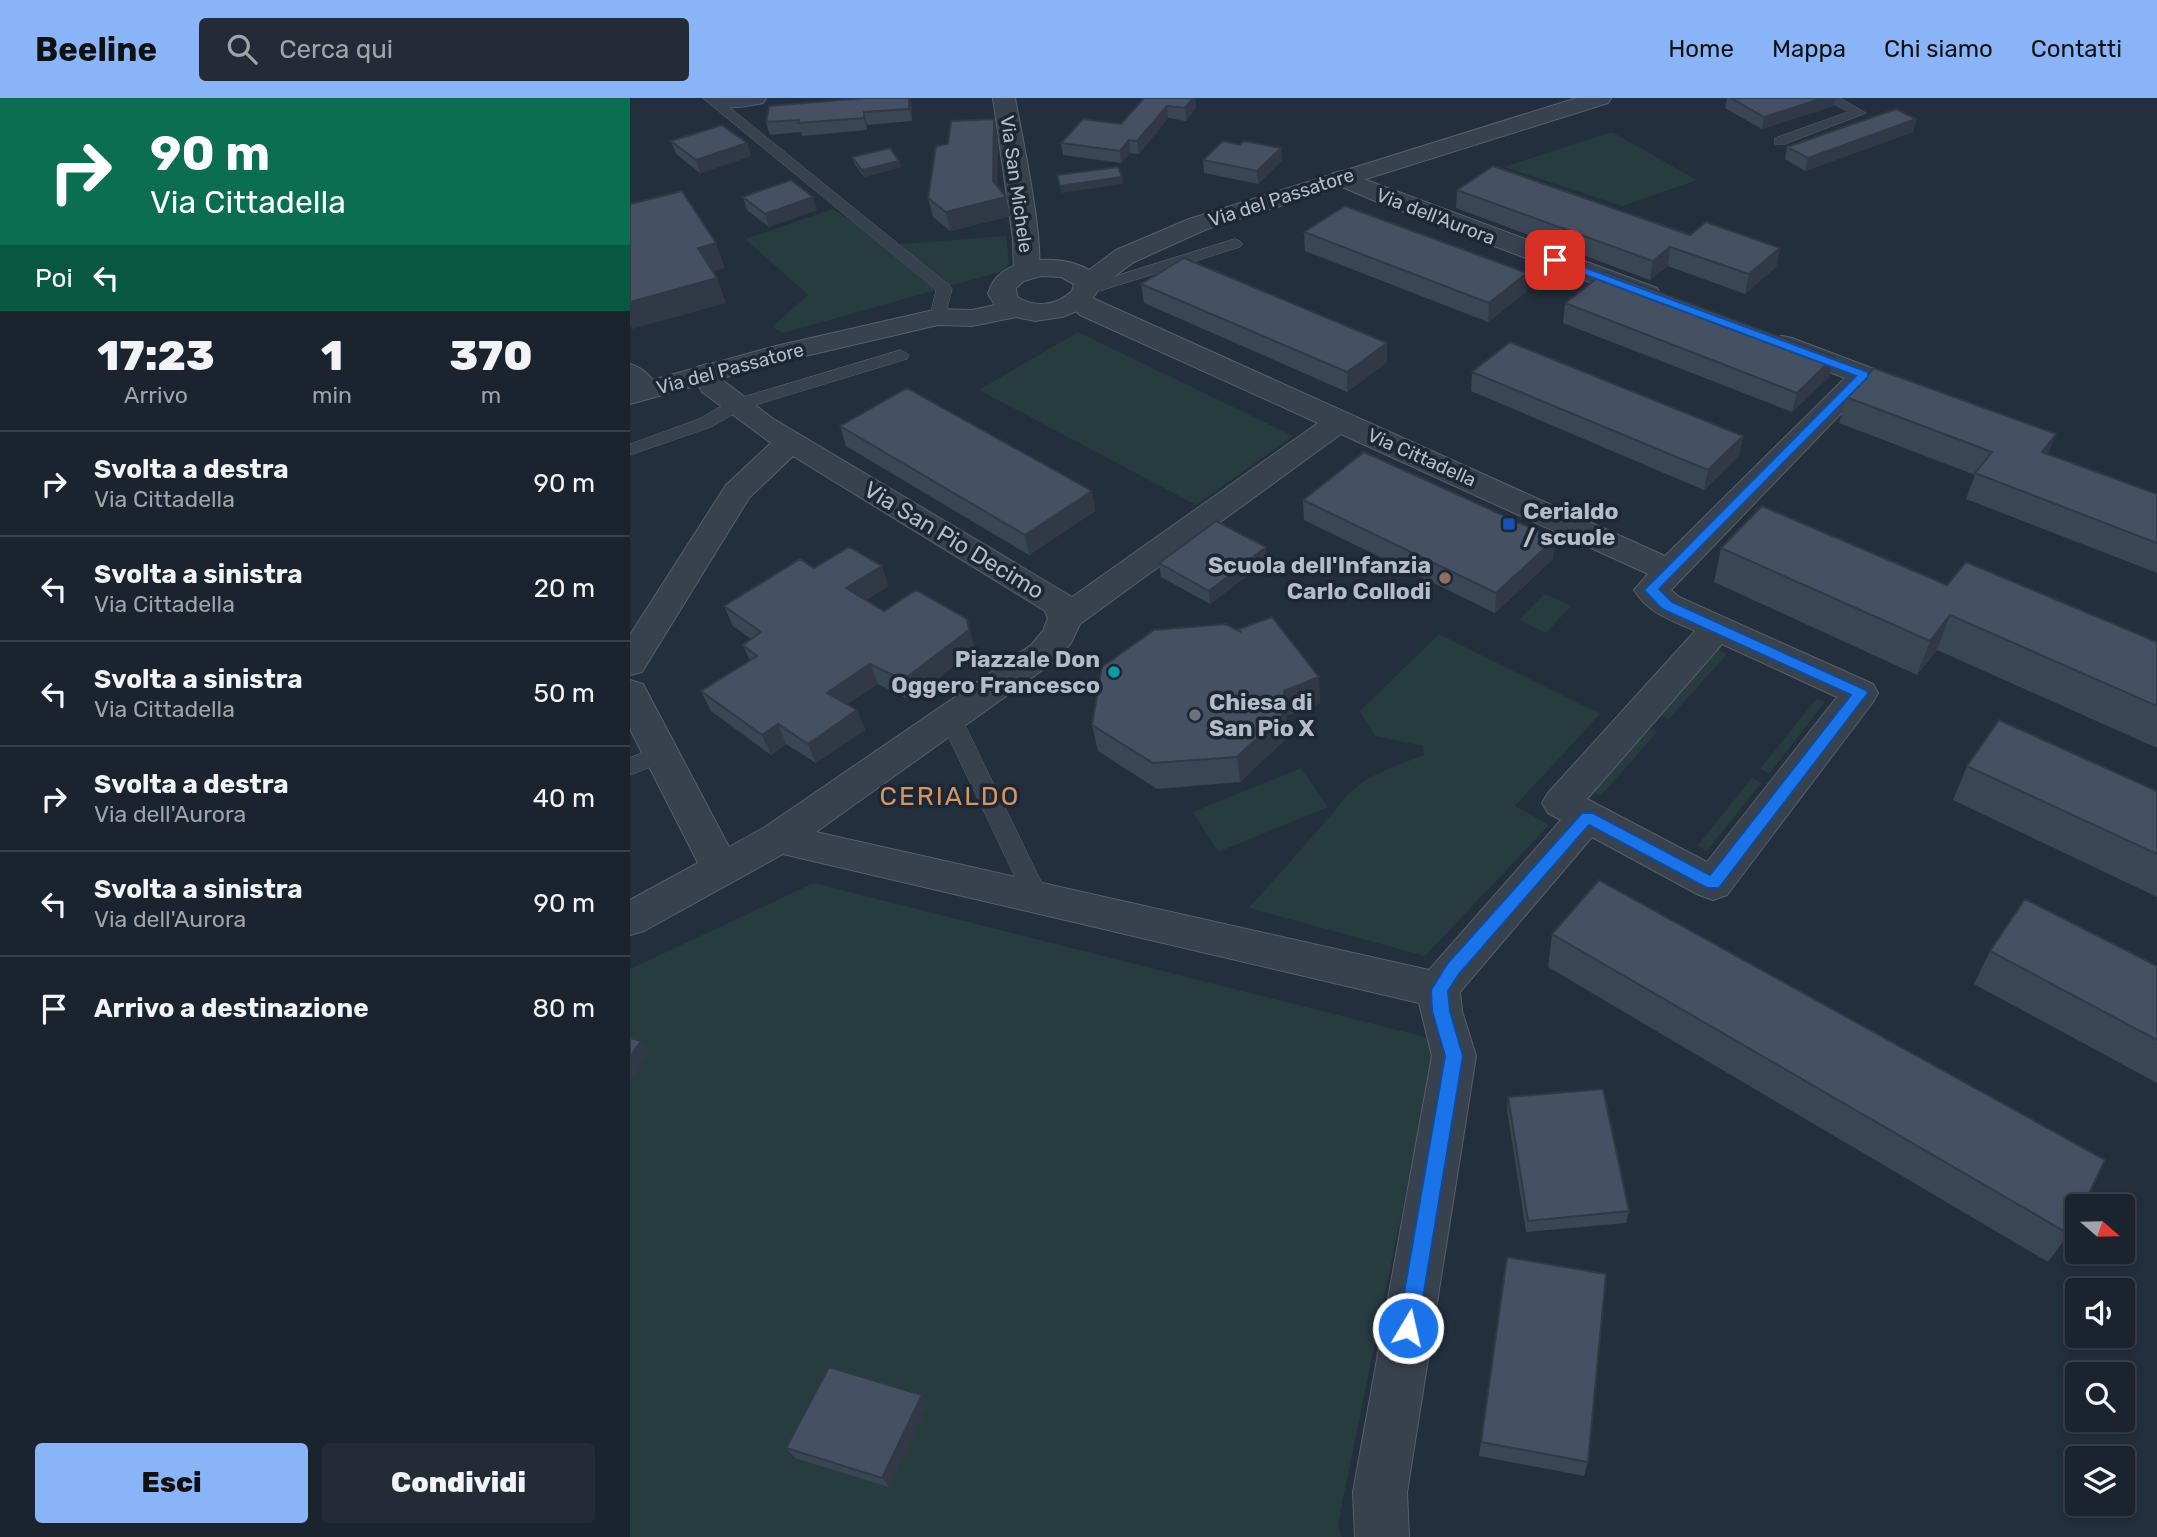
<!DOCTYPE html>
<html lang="it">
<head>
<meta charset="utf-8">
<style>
  :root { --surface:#1b232e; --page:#242b36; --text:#f1f3f6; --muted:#a0a4aa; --line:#39404a; --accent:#8ab4f8 }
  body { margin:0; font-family:Rubik,sans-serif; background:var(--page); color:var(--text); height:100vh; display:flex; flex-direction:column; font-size:26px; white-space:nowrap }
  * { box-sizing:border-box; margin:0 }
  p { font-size:23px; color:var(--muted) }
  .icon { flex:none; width:38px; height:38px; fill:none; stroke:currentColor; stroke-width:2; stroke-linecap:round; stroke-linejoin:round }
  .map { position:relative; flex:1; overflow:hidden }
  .sheet { display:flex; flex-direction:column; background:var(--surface); width:630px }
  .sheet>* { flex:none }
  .top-card { background:#0b6e4f; color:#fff; overflow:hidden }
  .needle { width:46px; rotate:110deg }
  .controls { position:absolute; left:1435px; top:1096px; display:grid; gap:14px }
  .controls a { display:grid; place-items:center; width:70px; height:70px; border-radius:7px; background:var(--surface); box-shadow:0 4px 10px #0003,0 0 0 2px var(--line); font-size:35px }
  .pin { position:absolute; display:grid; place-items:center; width:60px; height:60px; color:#fff; margin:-30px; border-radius:14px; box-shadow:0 4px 10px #0006 }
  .me { position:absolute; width:77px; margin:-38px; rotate:9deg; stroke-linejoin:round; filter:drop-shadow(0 0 5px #0008) }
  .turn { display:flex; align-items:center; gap:24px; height:147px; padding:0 35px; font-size:32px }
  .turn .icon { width:91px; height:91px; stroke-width:2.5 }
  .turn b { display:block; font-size:49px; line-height:60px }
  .then { display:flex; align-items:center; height:66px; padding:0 35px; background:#0003; gap:14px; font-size:26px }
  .eta { display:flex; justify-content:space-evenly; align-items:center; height:119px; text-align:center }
  .eta b { font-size:42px; font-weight:800; line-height:49px }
  .button { display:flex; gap:14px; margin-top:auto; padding:14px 35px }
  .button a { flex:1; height:80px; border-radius:7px; background:var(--accent); color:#111; font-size:28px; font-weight:800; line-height:80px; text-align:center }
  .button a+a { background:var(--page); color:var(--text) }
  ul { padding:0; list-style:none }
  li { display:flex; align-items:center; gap:21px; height:105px; padding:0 35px; border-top:2px solid var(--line) }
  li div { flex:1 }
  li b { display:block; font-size:26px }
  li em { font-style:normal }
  header { display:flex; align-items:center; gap:42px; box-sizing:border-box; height:98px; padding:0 35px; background:var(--accent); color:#111 }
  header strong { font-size:33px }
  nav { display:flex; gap:38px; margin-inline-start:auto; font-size:24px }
  .search { width:490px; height:63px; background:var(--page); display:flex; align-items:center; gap:18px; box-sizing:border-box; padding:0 24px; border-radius:7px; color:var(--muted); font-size:26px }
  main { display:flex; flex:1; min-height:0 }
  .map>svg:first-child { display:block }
  .green { fill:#263c3f }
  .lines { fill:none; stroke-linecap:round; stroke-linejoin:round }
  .service-casing { stroke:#565f6c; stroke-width:1 }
  .minor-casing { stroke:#565f6c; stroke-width:2 }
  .tertiary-casing { stroke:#565f6c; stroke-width:2 }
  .service { fill:#38414e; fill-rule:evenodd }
  .minor { fill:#38414e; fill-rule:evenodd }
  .tertiary { fill:#38414e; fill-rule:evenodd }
  .wall { fill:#3b4654 }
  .shaded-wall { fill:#303945 }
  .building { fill:#455162; stroke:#303945; stroke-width:2 }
  .route { fill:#1a73e8; stroke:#114b97; stroke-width:2 }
  .transit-dot { fill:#1a4fb4; stroke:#1d2633; stroke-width:2.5 }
  .education-dot { fill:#8d6e63; stroke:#1d2633; stroke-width:2.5 }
  .culture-dot { fill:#0f9aa8; stroke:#1d2633; stroke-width:2.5 }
  .worship-dot { fill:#6b7280; stroke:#1d2633; stroke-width:2.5 }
  .labels { text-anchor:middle; stroke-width:7; stroke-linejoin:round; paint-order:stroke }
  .far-street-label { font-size:19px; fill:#b4bcc9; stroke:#1d2633 }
  .poi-label { font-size:23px; font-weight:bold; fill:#b4bcc9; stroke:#1d2633; text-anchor:start }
  .street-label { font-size:23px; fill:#b4bcc9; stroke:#1d2633 }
  .quarter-label { font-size:26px; letter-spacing:2px; fill:#d59563; stroke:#1d2633 }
</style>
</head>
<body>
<header>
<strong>Beeline</strong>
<div class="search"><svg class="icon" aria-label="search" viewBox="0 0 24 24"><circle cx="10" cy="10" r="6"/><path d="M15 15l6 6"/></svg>Cerca qui</div>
<nav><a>Home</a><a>Mappa</a><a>Chi siamo</a><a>Contatti</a></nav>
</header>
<main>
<section class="sheet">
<div class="top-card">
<div class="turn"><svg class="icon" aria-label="right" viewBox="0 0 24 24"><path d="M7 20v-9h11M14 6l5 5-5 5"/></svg><div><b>90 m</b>Via Cittadella</div></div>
<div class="then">Poi<svg class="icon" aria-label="left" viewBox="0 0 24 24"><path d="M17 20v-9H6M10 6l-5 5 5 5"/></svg></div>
</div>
<div class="eta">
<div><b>17:23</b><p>Arrivo</p></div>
<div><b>1</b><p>min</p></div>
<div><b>370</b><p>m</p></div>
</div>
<ul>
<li><svg class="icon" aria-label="right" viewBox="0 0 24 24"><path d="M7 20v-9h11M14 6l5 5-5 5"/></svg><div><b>Svolta a destra</b><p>Via Cittadella</p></div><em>90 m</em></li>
<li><svg class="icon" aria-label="left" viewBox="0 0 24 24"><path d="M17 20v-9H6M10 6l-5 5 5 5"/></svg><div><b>Svolta a sinistra</b><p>Via Cittadella</p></div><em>20 m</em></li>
<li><svg class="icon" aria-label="left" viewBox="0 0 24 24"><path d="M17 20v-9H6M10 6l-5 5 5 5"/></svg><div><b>Svolta a sinistra</b><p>Via Cittadella</p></div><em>50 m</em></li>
<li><svg class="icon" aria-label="right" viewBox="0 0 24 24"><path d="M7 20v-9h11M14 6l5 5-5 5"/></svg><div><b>Svolta a destra</b><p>Via dell'Aurora</p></div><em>40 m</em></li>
<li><svg class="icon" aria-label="left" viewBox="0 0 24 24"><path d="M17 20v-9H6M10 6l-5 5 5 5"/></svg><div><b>Svolta a sinistra</b><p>Via dell'Aurora</p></div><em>90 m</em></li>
<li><svg class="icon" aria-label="arrive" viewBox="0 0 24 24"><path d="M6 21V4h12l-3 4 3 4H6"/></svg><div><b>Arrivo a destinazione</b></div><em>80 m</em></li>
</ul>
<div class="button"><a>Esci</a><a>Condividi</a></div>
</section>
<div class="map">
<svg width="1527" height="1439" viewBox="0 0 1527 1439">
  <rect width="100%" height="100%" fill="#242f3e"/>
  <path class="green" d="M982 34 1067 82 992 108 874 69Z
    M203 111 259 147 376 138 379 165 373 173 153 235 142 229 178 197 115 141Z
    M448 234 663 338 566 407 349 292Z
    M915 496 941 508 916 535 889 522Z
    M809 536 970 616 885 708 919 727 795 858 619 810 704 714C725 680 758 671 794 657L793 648 745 638 730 613Z
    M1088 552 1097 556 1039 621 1030 617Z
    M1187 600 1195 604 1139 676 1130 671Z
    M1019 630 1027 634 971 698 962 693Z
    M671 670 698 709 588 754 563 714Z
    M1122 680 1131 685 1077 753 1067 748Z
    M184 785 807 942 708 1425 712 1439H0V871Z"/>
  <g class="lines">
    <g class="service-casing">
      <path id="service" d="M73 0H88L320 188 322 191 314 222 308 224 300 219 306 192Z
        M1193 0H1210L1236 15 1155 46H1145V40L1218 14Z
        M605 141 610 143 613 146 610 149 463 195H451L449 192 451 189Z
        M271 252 279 257 277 261 112 311 81 329 0 357V346L69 321 100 303Z
        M320 611 328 614 331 619 420 802 416 809 408 811 400 809 396 802 309 619 312 614Z
        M30 648 38 650 41 656 38 662 0 677V660Z"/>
    </g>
    <g class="minor-casing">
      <path id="minor" d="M86 0H136L133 5C119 8 101 11 87 8L84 3Z
        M363 0H385C390 29 419 161 406 179L397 181 388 179 384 173 383 141Z
        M712 73 1027 190 1030 196 1027 202 1017 204 1007 202 745 103 703 85 700 80 703 75Z
        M449 194 1035 458 1215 280 1142 252 1138 246 1142 240 1152 238 1162 240 1244 271 1248 277 1041 492 1049 499 1243 586 1248 595 1243 604 1097 797 1083 802 1069 797 962 739 830 894 832 913 846 958 777 1394 779 1439H725L723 1394 802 958 789 905 153 756 14 833 0 837V802L68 765 0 631V582L13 586 99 749 135 729 401 547 413 533 418 520 415 513 407 508 163 358 119 400 12 574 0 577V537L96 387 141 345 72 294 63 275 67 269 77 266 87 269 95 284 142 320 442 499 688 325 450 217 435 202 439 196ZM711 336 1018 476 1004 492C1018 515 1041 522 1065 533L918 695 912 705 918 715 931 722 799 872 186 734 425 563 441 545 450 526ZM1092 546 1207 599 1077 764 957 701Z
        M0 266C14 270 22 280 30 292L25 298C15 301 7 301 0 293Z"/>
    </g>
    <g class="tertiary-casing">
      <path id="tertiary" d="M947 0H981L978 5 577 131 504 164 470 189 457 209 432 219 405 223 386 219 342 228 308 227 162 261 0 306V288L146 248 308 211 342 212 365 207 358 196C367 158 430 154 459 172L486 152 559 121ZM411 178 431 179 444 186 442 193C426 208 406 210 387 199L386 190 394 183Z"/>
    </g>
    <use href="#service" class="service"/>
    <use href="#minor" class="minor"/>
    <use href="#tertiary" class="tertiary"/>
  </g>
  <path class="wall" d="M514 0H565L566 10 556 23 538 20 509 56 500 55 491 65 433 57 431 45 491 26Z
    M1097 0H1205L1203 8 1132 31 1095 10Z
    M282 9V23L237 27V32L172 38 171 34 140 37 136 24Z
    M1286 21 1283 34 1175 73 1155 61 1157 49Z
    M368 39 367 88 376 99 380 118 320 133 303 119 298 100Z
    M41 43 117 45 121 58 70 75 46 56Z
    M222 59 269 63 271 69 234 79 224 65Z
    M573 62H652L628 86 574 75Z
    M827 92 1060 137 1150 150 1146 169 1115 196 1038 168 1020 182 826 110Z
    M113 99 187 112 139 129 117 112Z
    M674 134 896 194 858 224 675 153Z
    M511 186 757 245V264L717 294 514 205Z
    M935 205 1204 259 1199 279 1162 314 933 225Z
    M842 274 1113 338 1109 358 1074 392 841 293Z
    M1216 299 1418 356 1527 396V475L1336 401 1345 377 1209 325Z
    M210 328 462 393 465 413 399 457 216 348Z
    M673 402 923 461 865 515 674 422Z
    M1091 450 1317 487 1527 544V650L1307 552 1287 577 1084 484Z
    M637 463 580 506 531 479 529 465Z
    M252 468 258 488 236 502 254 513 337 521 345 552 279 602 248 586 217 606 227 612 235 632 186 665 156 646 141 657 81 613 71 593 120 563 113 547 121 541 103 528 94 508 184 470Z
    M609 531 689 579 690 605 656 618 657 640 610 684 527 691 468 653 462 627 609 533Z
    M1337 668 1527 693V799L1323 702Z
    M922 836 1439 1136 1418 1164 918 869Z
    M1360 853 1527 868V985L1344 886Z
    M878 999 999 1113 996 1125 896 1134 877 1011Z
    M877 1159 958 1364 954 1378 849 1358Z
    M292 1297 299 1307 259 1389 165 1360 156 1350Z"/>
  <path class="shaded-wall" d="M279 0H280L282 9V23L279 11Z
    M563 0H565L566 10 556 23 555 10Z
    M1193 0H1205L1203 8 1132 31 1134 19Z
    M537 8 538 20 509 56 507 43Z
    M234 14 237 27V32L234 20Z
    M364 21 368 39 366 101 376 99 380 118 320 133 316 114 363 83Z
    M1286 21 1283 34 1175 73 1178 60Z
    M499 42 500 55 491 65 490 53Z
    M117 45 121 58 70 75 66 62Z
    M651 50 652 62 628 86 627 73Z
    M269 63 271 69 234 79 232 72Z
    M492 79 493 86 431 95 430 88Z
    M183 99 187 112 139 129 135 116Z
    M86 145 95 170 77 175 68 150Z
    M1040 149 1038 168 1020 182 1023 163Z
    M1150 150 1146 169 1115 196 1119 176Z
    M897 175 896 194 858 224 859 205Z
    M87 180 96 205 2 231 0 226V204Z
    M757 245V264L717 294V274Z
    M1204 259 1199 279 1162 314 1167 295Z
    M1426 336 1416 362 1412 354Z
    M1113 338 1109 358 1074 392 1078 372Z
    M462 393 465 413 399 457 395 437Z
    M925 441 923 461 865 515 866 495Z
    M636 449 637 463 580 506 579 493Z
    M252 468 258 488 223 510 216 490Z
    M1320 517 1307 552 1287 577 1300 543Z
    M337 521 345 552 279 602 273 582Z
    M240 566 248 586 204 615 197 595Z
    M689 579 690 605 656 618 657 640 610 684 607 659 654 593Z
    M227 612 235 632 186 665 178 646Z
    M148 626 156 646 141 657 132 637Z
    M11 943 20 956 0 984V959Z
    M292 1297 299 1307 259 1389 252 1380Z"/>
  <path class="building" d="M235 0H279V11L234 14V20L168 25 169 22 136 24 139 8Z
    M514 0H563L555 10 537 8 507 43 499 42 490 53 431 45 453 21 491 26Z
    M1101 0H1193L1134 19Z
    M1266 11 1286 21 1178 60 1157 49Z
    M364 21 363 83 376 99 316 114 298 100 306 48 318 46 321 23Z
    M92 27 117 45 66 62 41 43Z
    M593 43 610 47 614 43 651 50 627 73 573 62Z
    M260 50 269 63 232 72 222 59Z
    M863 68 1060 137 1076 124 1150 150 1119 176 1040 149 1023 163 827 92Z
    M488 69 492 79 430 88 427 77Z
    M161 82 183 99 135 116 113 99Z
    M52 93 86 145 68 150 87 180 0 204V106Z
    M715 108 897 175 859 205 674 134Z
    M554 160 757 245 717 274 511 186Z
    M975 174 1204 259 1167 295 935 205Z
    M880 244 1113 338 1078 372 842 274Z
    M1244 270 1426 336 1412 354 1527 396V445L1345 375 1362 354 1216 299Z
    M277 290 462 393 395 437 210 328Z
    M734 354 925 441 866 495 673 402Z
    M1132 408 1317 487 1336 464 1527 544V608L1320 517 1300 543 1091 450Z
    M586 423 636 449 579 493 529 465Z
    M219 449 252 468 216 490 254 513 286 492 337 521 339 532 273 582 240 566 197 595 227 612 178 646 148 626 132 637 71 593 127 558 113 547 131 534 94 508 170 461 184 470Z
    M642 519 689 579 654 593 655 614 607 659 523 665 462 627 472 569 524 532 596 526 611 534 609 531Z
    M1369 622 1527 693V756L1337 668Z
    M969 782 1475 1062 1453 1108H1447V1119L1439 1136 922 836Z
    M1395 801 1527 868V942L1360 853Z
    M0 940 11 943 0 959Z
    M973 991 999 1113 898 1123 878 999Z
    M877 1159 976 1176 958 1364 851 1344Z
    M199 1269 292 1297 252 1380 156 1350Z"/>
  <path class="route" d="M921 160H929L1238 274V279L1029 491 1042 504 1236 592 1238 595 1089 790H1077L959 727 829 876 818 893 820 913 833 958 788 1230 785 1238 778 1240 771 1238 768 1230 815 958 802 913 801 892 817 866 952 715H963L1080 777 1221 597 1032 511 1014 492 1226 278 921 164Z"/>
  <rect class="transit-dot" x="872" y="419" width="14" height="14" rx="3.5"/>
  <circle class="education-dot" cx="815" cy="480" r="7"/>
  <circle class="culture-dot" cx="484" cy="574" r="7"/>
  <circle class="worship-dot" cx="565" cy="617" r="7"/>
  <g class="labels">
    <g class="far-street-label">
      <text transform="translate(387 86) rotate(82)" y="7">Via San Michele</text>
      <text transform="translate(651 99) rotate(-18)" y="7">Via del Passatore</text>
      <text transform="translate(806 118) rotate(21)" y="7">Via dell'Aurora</text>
      <text transform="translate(100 270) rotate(-15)" y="7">Via del Passatore</text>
      <text transform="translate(792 359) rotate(24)" y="7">Via Cittadella</text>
    </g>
    <g class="poi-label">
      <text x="893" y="421">Cerialdo<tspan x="893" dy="26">/ scuole</tspan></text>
      <text x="801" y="475" text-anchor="end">Scuola dell'Infanzia<tspan x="801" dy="26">Carlo Collodi</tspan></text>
      <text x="470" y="569" text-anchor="end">Piazzale Don<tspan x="470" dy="26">Oggero Francesco</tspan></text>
      <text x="579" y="612">Chiesa di<tspan x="579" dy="26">San Pio X</tspan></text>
    </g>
    <g class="street-label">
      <text transform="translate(324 442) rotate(31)" y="8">Via San Pio Decimo</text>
    </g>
    <g class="quarter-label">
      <text x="320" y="707">CERIALDO</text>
    </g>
  </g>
</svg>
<div class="controls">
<a><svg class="needle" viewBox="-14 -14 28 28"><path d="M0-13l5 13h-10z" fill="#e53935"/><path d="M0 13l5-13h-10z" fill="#a0a4aa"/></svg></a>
<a><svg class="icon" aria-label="sound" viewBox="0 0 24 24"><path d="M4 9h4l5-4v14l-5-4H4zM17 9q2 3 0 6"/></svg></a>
<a><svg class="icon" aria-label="search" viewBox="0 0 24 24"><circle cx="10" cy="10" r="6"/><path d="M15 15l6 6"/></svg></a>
<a><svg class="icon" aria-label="layers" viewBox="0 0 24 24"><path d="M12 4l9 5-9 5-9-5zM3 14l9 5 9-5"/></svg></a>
</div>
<div class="pin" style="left:925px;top:162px;background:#d93025"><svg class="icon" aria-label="arrive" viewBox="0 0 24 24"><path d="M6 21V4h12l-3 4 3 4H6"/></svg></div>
<svg class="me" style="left:778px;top:1230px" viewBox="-20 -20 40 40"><circle r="17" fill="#1a73e8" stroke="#fff" stroke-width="3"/><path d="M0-11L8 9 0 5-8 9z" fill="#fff"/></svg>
</div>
</main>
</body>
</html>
